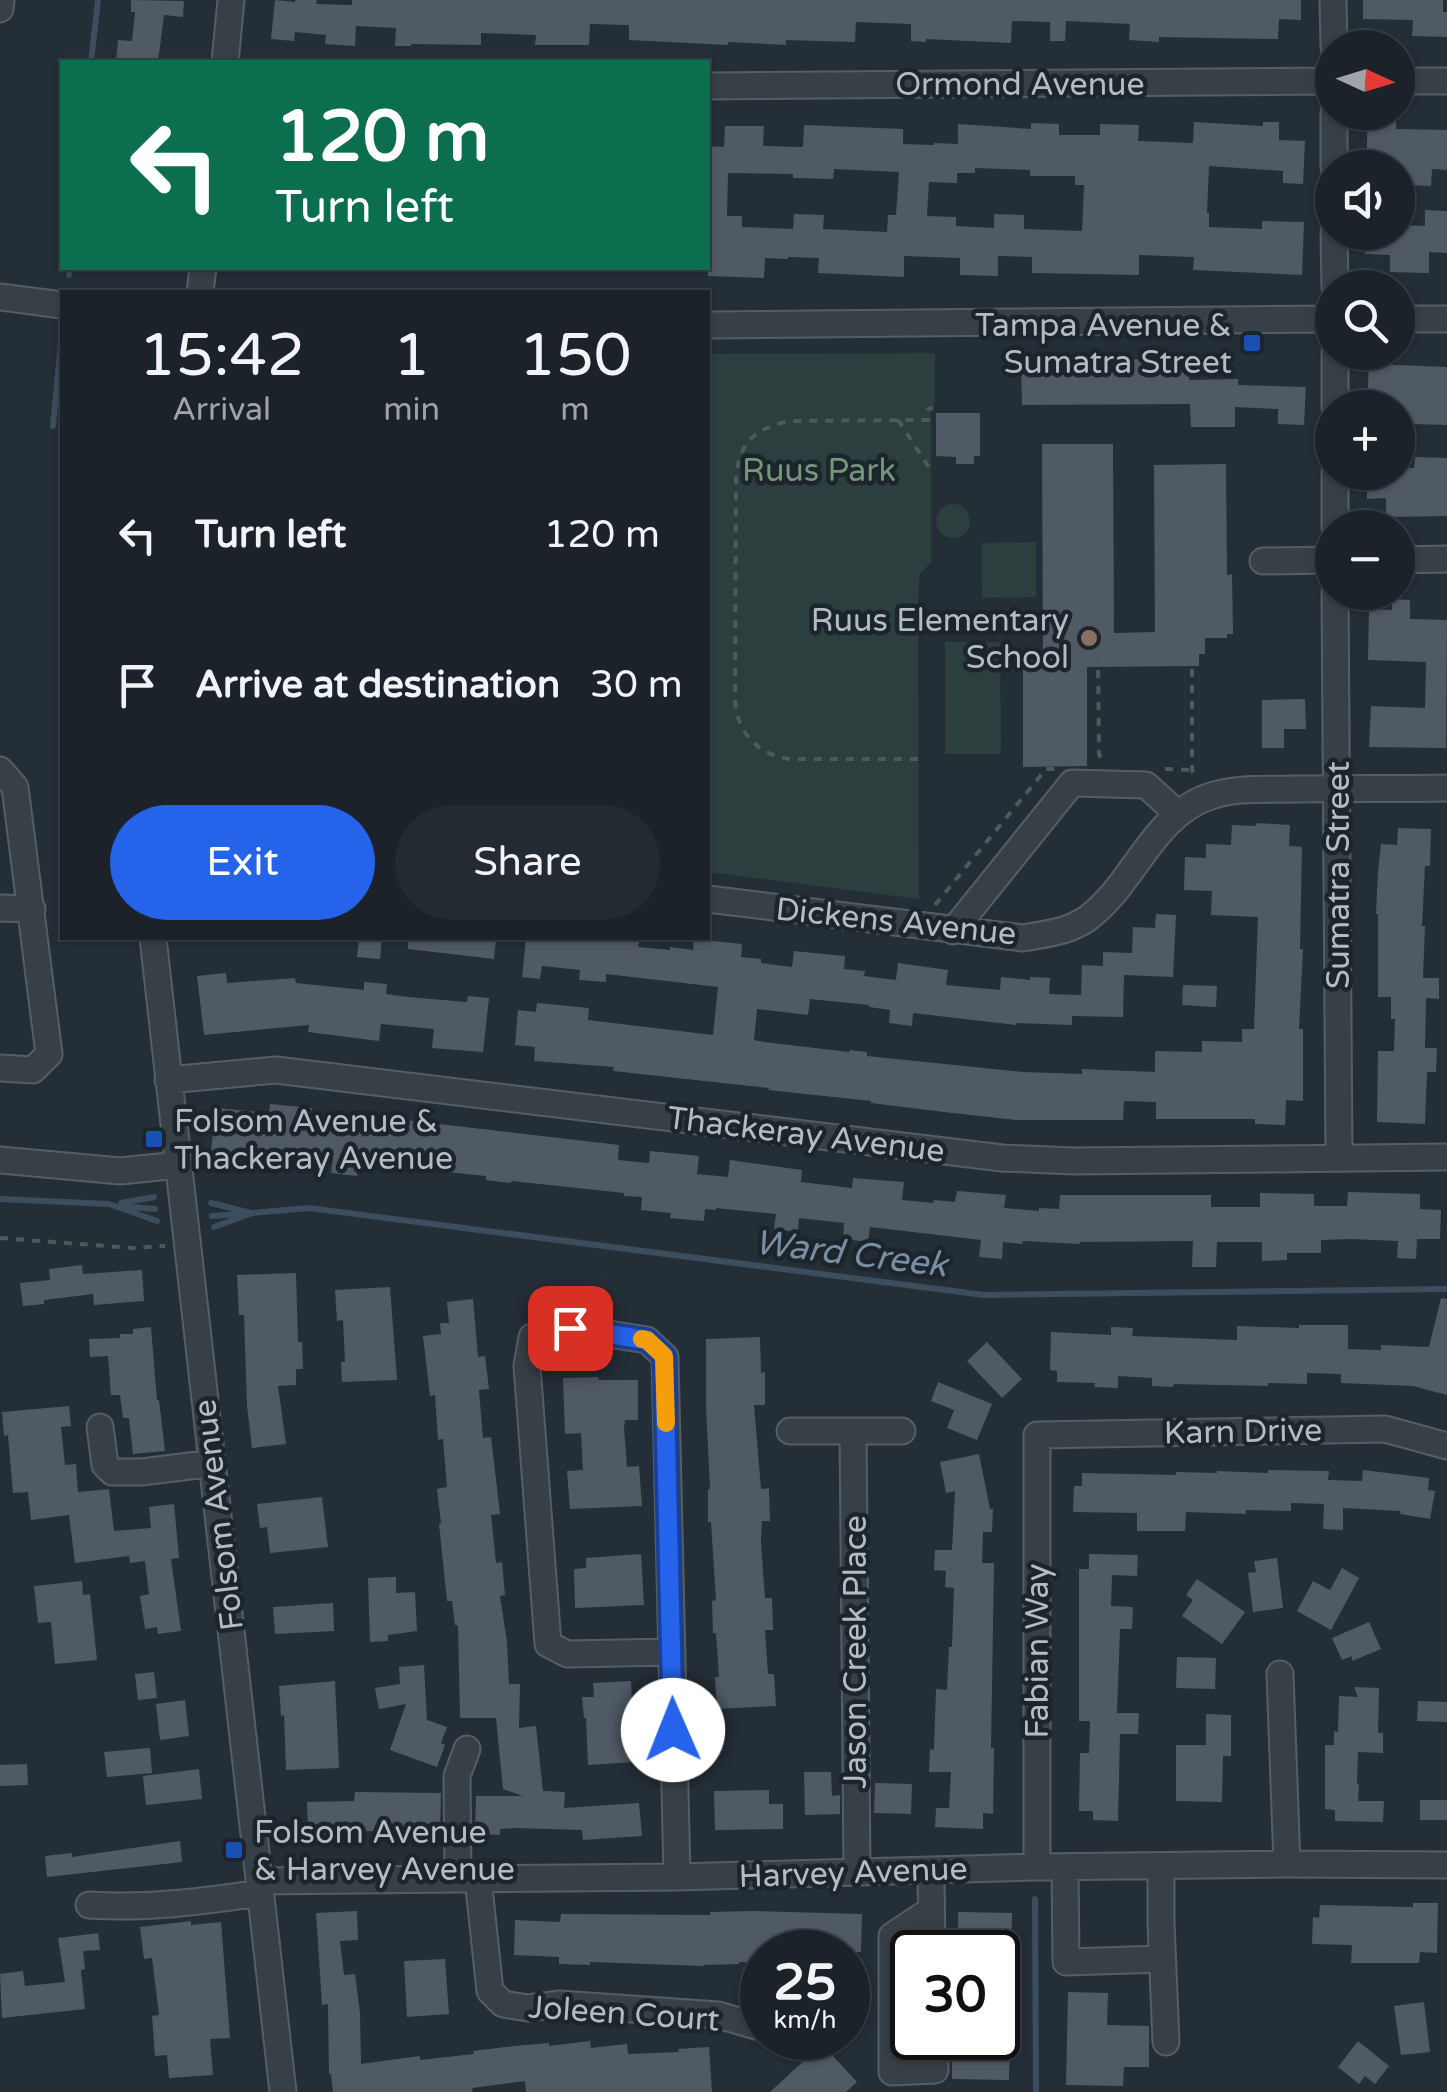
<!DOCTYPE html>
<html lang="en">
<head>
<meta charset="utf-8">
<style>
  :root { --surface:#1b2229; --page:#242a31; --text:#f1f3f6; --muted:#a0a4a8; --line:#393f46; --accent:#2563eb }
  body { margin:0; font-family:"Varela Round",sans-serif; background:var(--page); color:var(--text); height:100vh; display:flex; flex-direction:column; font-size:38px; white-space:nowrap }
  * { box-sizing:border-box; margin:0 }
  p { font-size:32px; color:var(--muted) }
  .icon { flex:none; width:55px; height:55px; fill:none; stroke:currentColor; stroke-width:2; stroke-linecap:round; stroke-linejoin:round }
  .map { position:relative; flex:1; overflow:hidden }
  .sheet { position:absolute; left:60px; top:290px; width:650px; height:650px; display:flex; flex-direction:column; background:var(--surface); border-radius:0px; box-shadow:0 2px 8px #0004,0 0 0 2px var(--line) }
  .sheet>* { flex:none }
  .top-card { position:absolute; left:60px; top:60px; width:650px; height:210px; border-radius:0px; box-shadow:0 2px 8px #0004,0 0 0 2px var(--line); background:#0b6e4f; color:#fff; overflow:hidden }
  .needle { width:65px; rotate:94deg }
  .controls { position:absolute; left:1315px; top:30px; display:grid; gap:20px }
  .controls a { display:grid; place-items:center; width:100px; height:100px; border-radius:50%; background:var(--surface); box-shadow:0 2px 8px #0004,0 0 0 2px var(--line); font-size:50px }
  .speed { position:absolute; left:740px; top:1930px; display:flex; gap:20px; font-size:50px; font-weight:700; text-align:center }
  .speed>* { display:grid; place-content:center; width:130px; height:130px; border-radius:50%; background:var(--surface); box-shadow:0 2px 8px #0004,0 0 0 2px var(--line); line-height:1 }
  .speed small { font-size:25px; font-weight:400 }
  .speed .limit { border:5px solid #111; border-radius:15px; background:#fff; color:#111 }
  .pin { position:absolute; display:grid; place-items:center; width:85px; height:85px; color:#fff; margin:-42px; border-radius:20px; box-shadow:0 5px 15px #0006 }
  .me { position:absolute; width:110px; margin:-55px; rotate:359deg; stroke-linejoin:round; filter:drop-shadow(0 0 8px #0008) }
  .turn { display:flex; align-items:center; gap:35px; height:210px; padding:0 50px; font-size:45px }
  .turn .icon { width:130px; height:130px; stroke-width:2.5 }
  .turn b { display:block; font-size:70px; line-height:85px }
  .eta { display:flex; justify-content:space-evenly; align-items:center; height:170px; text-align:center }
  .eta b { font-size:60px; font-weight:600; line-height:70px }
  .primary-button { display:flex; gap:20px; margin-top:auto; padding:20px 50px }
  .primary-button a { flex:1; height:115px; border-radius:60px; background:var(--accent); color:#fff; font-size:40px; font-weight:600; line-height:115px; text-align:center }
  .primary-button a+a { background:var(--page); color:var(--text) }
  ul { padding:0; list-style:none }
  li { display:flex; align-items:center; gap:30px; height:150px; padding:0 50px }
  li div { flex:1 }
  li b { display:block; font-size:38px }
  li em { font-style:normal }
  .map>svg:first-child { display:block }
  .green { fill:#2c3e3d }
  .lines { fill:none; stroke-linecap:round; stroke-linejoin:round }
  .stream { stroke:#3c4d5e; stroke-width:6 }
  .building { fill:#505a65; fill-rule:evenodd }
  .minor-casing { stroke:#565e65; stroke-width:29 }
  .path { stroke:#4b5b5c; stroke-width:4; stroke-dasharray:8 8; stroke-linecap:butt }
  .minor { stroke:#384047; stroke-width:25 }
  .route-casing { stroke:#184099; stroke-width:25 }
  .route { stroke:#2563eb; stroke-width:18 }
  .slow { stroke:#f59e0b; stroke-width:18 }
  .transit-dot { fill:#1a4fb4; stroke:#1d252c; stroke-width:4 }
  .education-dot { fill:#8d6e63; stroke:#1d252c; stroke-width:4 }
  .labels { text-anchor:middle; stroke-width:9; stroke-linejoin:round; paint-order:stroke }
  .street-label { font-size:32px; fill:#b3bbc3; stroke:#1d252c }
  .poi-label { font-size:32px; fill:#b3bbc3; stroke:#1d252c; text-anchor:end }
  .park-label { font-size:32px; fill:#749679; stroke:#1d252c }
  .water-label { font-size:35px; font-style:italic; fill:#778ea3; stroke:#1d252c }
</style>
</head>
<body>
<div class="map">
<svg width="1447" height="2092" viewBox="0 0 1447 2092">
  <rect width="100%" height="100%" fill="#242e37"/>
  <path class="green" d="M935 353V403L931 413V562L920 574 918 600 919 899 708 872V354Z
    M936 521a17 17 0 1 1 34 0a17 17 0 1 1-34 0Z
    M1036 542V597L982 598 981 543Z
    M945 642H1000L1001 754H945Z"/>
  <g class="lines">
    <path class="stream" d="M91 62 98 0
      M69 275 70 268
      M53 426 62 333
      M0 1199 109 1204 157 1221
      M121 1203 154 1197
      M211 1203 251 1213
      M120 1206 155 1209
      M212 1216 241 1214
      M214 1227 252 1213 309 1208 984 1295 1447 1289
      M1035 1899 1036 2092"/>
  </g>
  <path class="building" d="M131 0 184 1 183 17 164 15 158 62H116L118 40 132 41 135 12H131Z
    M275 0 295 2V0H317L316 4 352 5V0H1301V20L1279 19 1278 39 1159 37V42L1129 40 1130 24 1066 21 1065 41H1050V22L1012 21 1011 43 926 39V42L911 41V24L856 22 855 42 786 40V45L728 42V45L629 40V25L590 24 589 45H535L536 35 481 33V45L411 44V46H395L396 28 356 26 355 46 325 44 326 35 295 32 294 41 271 39Z
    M1363 0H1443V12H1447V37L1412 36 1413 20 1363 19Z
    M1368 120 1396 122V129L1447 130V170L1432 169 1431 186 1411 185V175H1398V168H1393V164L1366 163Z
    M1194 122 1263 126V122H1279V140L1305 141 1303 184 1283 183V171L1209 166 1207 213H1209V227L1262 229V221L1304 222 1302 275 1193 270 1194 257 1139 255V275L1032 273V257L998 256V276L960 275V258L904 256V277L818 273 819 258 788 257V259L765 258 764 278 708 276V146L724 147 725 126H764L763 146 803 147 804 125 903 129V144L934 145V143L958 144V124L1031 129V123L1059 124V135H1100V124L1139 125 1138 141 1193 143ZM975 168 1030 170V176H1075V185H1084L1082 231 1024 229V215L994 214V228L956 226V217L927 216 929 182 957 183V173H975ZM834 169 899 172 896 215H888L887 232 823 229 824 215 794 214 793 229 742 227V216H727L728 173 793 174V178L833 179Z
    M1425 210 1447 211V253L1429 252V273L1390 272V255L1365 254 1366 232H1398V225L1425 226Z
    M1189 359V380L1238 379V385L1306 387 1304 425 1278 424V409L1235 407V427H1191L1190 404 1022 405 1021 360Z
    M1369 364 1447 367V425L1412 424V421L1398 420V408L1367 406Z
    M936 413H980V456H974V464H956V457L936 456Z
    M1042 444H1113L1114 633 1155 632 1154 465 1226 464 1227 575 1232 574 1233 634H1227V638H1205V654H1199V666L1087 667V766L1023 767V660H1043Z
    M1415 457 1447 458V516L1386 517V498L1367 499V472H1398V468H1414Z
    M1392 599 1410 600V619L1447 620 1446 748 1369 747 1371 706 1425 708 1426 662 1368 660 1369 609 1392 610Z
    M1305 699 1306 729H1284V748H1262V700Z
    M1257 823 1290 825 1289 846 1302 847 1300 949H1303L1299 1029H1303V1101L1286 1100 1285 1125 1255 1124V1119H1156V1102L1124 1101 1123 1120H1016L944 1112 871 1103V1101L768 1090 769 1088 613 1071 614 1067 534 1061 535 1047 515 1045 518 1010 536 1012 537 1003 589 1008 588 1020 713 1035 718 987 606 974V982L579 980 580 970 542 966 540 979 522 977 526 938H640L638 947 670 950V947L693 950 694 938 712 939V941L742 944 741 957 761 959V963L792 967 794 951 845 956 844 969 865 971 864 976 896 980 898 963 948 970 946 985 1000 990 1001 977 1030 980V977L1050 978 1049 994 1081 995 1082 965 1103 966V952L1132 953 1133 927 1155 928 1156 914 1176 915 1173 977 1124 975 1123 1017 1072 1016V1025L1016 1023V1025L913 1013 912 1026 889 1023 890 1010 869 1007V1005L810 999 808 1015 757 1009 754 1040 764 1042 849 1052 850 1050 867 1052V1056L1023 1072 1082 1074V1069L1155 1072V1051L1202 1052V1041L1242 1042V1029H1254L1258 917 1211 915 1212 891 1184 890 1185 857 1206 858V844L1231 845 1232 825 1256 826Z
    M1398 828 1431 829 1430 866H1425L1422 926H1425L1423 978H1439V999L1426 998 1425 1048H1437L1436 1072H1427L1425 1124 1377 1122 1378 1051H1394L1395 1019H1391V997H1378V914H1376L1378 872 1381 844 1397 845Z
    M359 938H382L380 959 357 957Z
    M408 938H496L494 959 408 949Z
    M226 973 227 983 295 978 296 983 364 990V982L387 984 386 994 408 997 467 1002 468 996 489 998 483 1052 432 1048 434 1029 381 1024 379 1041 308 1032 309 1025 204 1035 197 976Z
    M1183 985 1217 986 1216 1007 1182 1005Z
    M270 1104 312 1108 311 1121 343 1124 344 1113 619 1145 618 1160 649 1163 650 1151 699 1156 697 1174 728 1177 730 1160 802 1170 801 1182 852 1188 853 1178 904 1182 902 1200 933 1203 934 1200 955 1202 957 1191 1006 1195 1004 1208 1039 1211V1208L1059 1209 1060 1195H1211V1207H1260V1193L1314 1194V1206H1347L1348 1192 1420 1194V1209L1441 1210 1440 1239H1417L1416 1259 1397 1258 1398 1241 1351 1239 1321 1240V1253H1287V1260L1262 1261V1242H1217L1216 1267H1192L1193 1241 1080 1242V1244L1023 1241 1022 1244 1003 1242 1002 1259 979 1257 981 1240 870 1227 868 1242 843 1239 844 1223 799 1218 798 1232 774 1229 776 1214 716 1208V1210L705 1209 704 1221 670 1218 671 1213 641 1210 642 1197 624 1196V1193L512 1181 511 1183 486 1180V1176L358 1163 357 1176 331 1173 333 1158 257 1151 256 1155 211 1151 216 1108 269 1113Z
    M82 1265 83 1274 142 1270 144 1301 94 1305 93 1294 44 1300V1304L23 1306 20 1283 50 1280 49 1269Z
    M296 1273 298 1342H302L303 1369H296V1385L278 1386 286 1444 252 1448 247 1406 244 1315H239L237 1275Z
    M390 1287 397 1380 342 1382 341 1362H345L343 1320 337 1321 335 1290Z
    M1441 1298 1447 1299V1395L1413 1386 1341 1383V1374L1307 1373V1384L1268 1383V1386L1174 1384 1173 1387 1152 1386V1378L1118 1376V1388L1094 1387 1095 1383 1057 1382V1371L1050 1370 1051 1332 1111 1335V1327L1133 1328 1132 1336 1237 1340V1326L1299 1328V1325H1348V1349L1381 1350V1345L1429 1347Z
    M473 1299 478 1357 485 1356 489 1389 479 1390 483 1438 491 1437 500 1514 491 1515 496 1563 502 1562 505 1595 500 1596 507 1642 509 1684H520L519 1728 536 1726 543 1791 565 1792 564 1808 639 1803 642 1836 583 1840 582 1830 515 1828 500 1829V1835L475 1834 476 1796H523L503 1789 496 1718H460L458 1625H455L452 1601H447L439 1524 441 1523 437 1489 447 1487 443 1439 438 1440 435 1395 430 1396 423 1336 441 1334 440 1323H449L447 1302Z
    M151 1327 157 1400H159L165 1451 133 1454 129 1418H123L120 1395H111L108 1356 90 1357 89 1339 120 1338V1334H133V1329Z
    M760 1337 761 1373 765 1372V1405H754L761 1489 769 1488 770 1521H762L761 1543 765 1598H772L773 1630H765L768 1674H774L776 1706 717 1709 715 1677H719L716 1633H713L712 1601 716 1600 711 1522H708V1489H710L706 1406V1339Z
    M987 1342 1022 1379 1002 1398 967 1361Z
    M598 1377 599 1380H638V1420H625L624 1428 627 1467 639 1466 642 1506 570 1509 567 1471 583 1470 581 1433 565 1434 563 1378Z
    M938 1382 992 1404 977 1440 947 1428 954 1410 931 1401Z
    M69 1406 71 1426 61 1427 65 1465 76 1464 78 1492 109 1489 114 1531 151 1528 149 1507 174 1504 179 1558 171 1559 181 1631 158 1634 157 1627 145 1629 140 1596 149 1594 145 1561 130 1563 129 1556 75 1563 69 1515 31 1520 28 1492 13 1493 8 1435 4 1436 2 1412Z
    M979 1454 990 1509H993L992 1532H983L982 1563H994L991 1748H994L993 1814 983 1813V1829L935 1827 936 1808H949L951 1772H929L930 1749 934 1750 936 1689 947 1690 949 1647H952L954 1588 945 1587 946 1571 934 1570 935 1550H952L955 1491 946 1493 940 1462Z
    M1268 1470 1329 1471 1328 1480 1362 1481 1363 1470 1429 1478 1428 1490 1435 1491 1430 1519 1400 1514 1401 1511 1343 1508V1530L1323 1529 1324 1504 1291 1503V1511L1246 1510V1514L1186 1512 1185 1531H1137V1513L1073 1512 1074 1486H1082V1473L1176 1475V1472L1217 1473V1471L1268 1473Z
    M322 1497 328 1547 270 1553 267 1527 260 1528 257 1504Z
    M641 1554 644 1605 575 1608 574 1569 586 1568V1558Z
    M1089 1554 1138 1555 1137 1576 1112 1575 1111 1606 1133 1607 1132 1629H1120L1117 1713H1139L1138 1734H1120L1118 1821 1093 1820V1811H1079L1080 1753H1089L1090 1721H1079V1569H1089Z
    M1277 1558 1283 1608 1253 1612 1248 1573 1256 1572 1254 1561Z
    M1342 1568 1359 1578 1331 1630 1297 1611 1313 1581 1330 1590Z
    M396 1577V1593L415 1592 417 1631 388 1635V1641L370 1642 368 1578Z
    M1197 1579 1245 1612 1222 1644 1182 1616 1193 1600 1186 1595Z
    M82 1581 83 1595 90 1594 97 1660 55 1664 51 1622 38 1623 34 1586Z
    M333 1603 334 1631 275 1634 273 1607Z
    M1369 1622 1381 1649 1352 1661V1656L1342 1660 1332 1638Z
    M1177 1657 1216 1658 1215 1689 1176 1688Z
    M424 1665 427 1720 447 1727 441 1743 445 1745 437 1767 390 1750 406 1704 379 1709 375 1688 400 1684 399 1667Z
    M154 1672 157 1698 138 1700 135 1674Z
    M335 1681 339 1768 286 1770 284 1715 281 1716 279 1686Z
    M631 1681 635 1762 588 1765 586 1718H584L582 1697H594L593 1683Z
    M1354 1687 1379 1688 1378 1733H1383V1753L1358 1752 1357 1784H1359L1358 1801H1384L1383 1822 1335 1821V1810L1325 1809V1745H1334V1731L1338 1732 1339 1696 1358 1697Z
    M185 1700 189 1736 160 1740 156 1704Z
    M1418 1701 1447 1702V1722L1417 1721Z
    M1206 1714 1231 1715V1756H1223L1222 1802 1176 1801V1745H1206Z
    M150 1748 152 1773 107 1777 104 1752Z
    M27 1764 28 1785 0 1786V1765Z
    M199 1769 202 1799 146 1805 143 1776Z
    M804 1772H831L832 1796 840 1795V1814L805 1815Z
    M875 1783 912 1784 911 1814 874 1813Z
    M769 1790V1804H783V1829L715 1830 714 1791Z
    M355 1792 441 1793 440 1832 347 1831V1834L308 1835 307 1802 354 1801Z
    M1420 1800H1447V1820H1420Z
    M180 1841 182 1862 47 1877 45 1856 72 1853V1857Z
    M1413 1903H1438L1437 1953 1420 1952 1419 1963H1351L1352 1945 1312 1944 1313 1917 1319 1918 1320 1905 1413 1907Z
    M357 1911 358 1940 340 1941 344 1975 355 1974 360 2013 361 2064 420 2056V2060L474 2054 473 2051 514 2046 549 2043V2046L590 2041 591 2048 627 2044 628 2054 679 2052 678 2049 709 2047 712 2092H526L525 2081 472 2088 473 2092H333L331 2074H329L328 2004 322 2005 316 1913Z
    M753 1911 862 1914 861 1952H762V1963L739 1962V1964L704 1965V1966L590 1962V1965L559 1964V1957L514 1955 515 1920 560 1922 561 1914 710 1915V1912Z
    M958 1912 1012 1913 1011 1952H958Z
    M191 1921V1925L221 1922 230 2038 210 2039 213 2075 169 2078 167 2055 155 2056 152 2016 159 2015 152 1958 144 1959 140 1927Z
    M98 1933 100 1950 83 1951 85 1969 81 1970 85 2009 2 2018 0 1974 23 1971 25 1986 65 1982 58 1938Z
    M445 1959 449 2014 407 2017 404 1961Z
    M1068 1992 1108 1993 1107 2025 1149 2026V2067H1124L1123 2086 1066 2085Z
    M1424 2002 1430 2052 1401 2055 1394 2006Z
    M956 2038H1010L1009 2080 952 2079V2048H956Z
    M1358 2041 1389 2066 1375 2084 1365 2076 1359 2084 1338 2067Z
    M822 2044 857 2082 846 2092H770Z"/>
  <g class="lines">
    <g class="minor-casing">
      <path id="minor" d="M1333 0 1334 48
        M0 9 1 0
        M225 62 231 0
        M1398 81H1447
        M708 86 1332 81
        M1334 112V168
        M1334 232 1335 288
        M200 292 203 268
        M0 297 62 305
        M1398 319H1447
        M708 325 1332 319
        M1335 352V408
        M1335 472V528
        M1398 560 1447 559
        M1263 561 1332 560
        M1335 592 1339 1158
        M0 770 15 787 49 1054 33 1070 0 1068
        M708 899 1023 938C1046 934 1069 932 1088 918 1135 883 1152 815 1211 796 1237 787 1267 790 1294 789 1345 788 1396 789 1447 788
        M0 908 32 909
        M953 931 1072 783 1146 785 1178 814
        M153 938 283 2092
        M168 1080 276 1070 1002 1158 1074 1161 1447 1157
        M0 1160 120 1171 179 1165
        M100 1427 105 1465 112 1472H142L213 1463
        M790 1431H902
        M853 1431 857 1872
        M672 1652 567 1654 548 1644 527 1366 532 1337 570 1328 647 1340 665 1357 677 1877
        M1280 1674 1287 1864
        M1161 1866V1923L1166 2042
        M1037 1867V1435L1385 1429 1447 1446
        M1065 1867 1066 1962 1162 1959
        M931 1870 932 1952
        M478 1878 490 1991 503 2004 528 2008 560 2004 718 2015 756 2026
        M458 1879 457 1776 467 1749
        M259 1881 677 1877 1037 1867 1287 1864 1447 1865
        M89 1905C148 1909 203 1901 261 1893
        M931 1910 892 1936V2072L935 2070 934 2038"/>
    </g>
    <path class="path" d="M898 420 932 472
      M1098 654 1099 754 1103 763
      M1192 669V770L1195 778
      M918 759H790C758 755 737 733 735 700L736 477C740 441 754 430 788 421L928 420V409L933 408
      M1165 769 1192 770
      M935 905 1046 769H1055
      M0 1238 133 1248 165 1246"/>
    <use href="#minor" class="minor"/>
  </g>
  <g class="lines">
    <g class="route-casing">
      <path id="route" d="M570 1328 647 1340 664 1356 673 1730"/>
    </g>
    <use href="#route" class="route"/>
    <path class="slow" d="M642 1339 647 1340 664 1356 666 1423"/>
  </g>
  <g class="transit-dot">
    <rect x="1242" y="333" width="20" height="20" rx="5"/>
    <rect x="144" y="1129" width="20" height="20" rx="5"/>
    <rect x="224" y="1840" width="20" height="20" rx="5"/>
  </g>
  <circle class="education-dot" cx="1089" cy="638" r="10"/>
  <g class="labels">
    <g class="street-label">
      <text x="1020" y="95">Ormond Avenue</text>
      <text transform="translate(1338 875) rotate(-90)" y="11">Sumatra Street</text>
      <text transform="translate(896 921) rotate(6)" y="11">Dickens Avenue</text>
      <text transform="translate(806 1134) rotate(7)" y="11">Thackeray Avenue</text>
      <text transform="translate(1243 1431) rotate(-1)" y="11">Karn Drive</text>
      <text transform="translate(218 1515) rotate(-97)" y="11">Folsom Avenue</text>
      <text transform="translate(1037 1651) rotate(-90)" y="11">Fabian Way</text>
      <text transform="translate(855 1652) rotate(-90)" y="11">Jason Creek Place</text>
      <text transform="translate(853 1872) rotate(-2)" y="11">Harvey Avenue</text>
      <text transform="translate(624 2013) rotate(4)" y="11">Joleen Court</text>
    </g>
    <g class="poi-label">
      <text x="1232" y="336">Tampa Avenue &amp;<tspan x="1232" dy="37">Sumatra Street</tspan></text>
      <text x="1069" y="631">Ruus Elementary<tspan x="1069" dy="37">School</tspan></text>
      <text x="174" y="1132" text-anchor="start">Folsom Avenue &amp;<tspan x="174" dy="37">Thackeray Avenue</tspan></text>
      <text x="254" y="1843" text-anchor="start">Folsom Avenue<tspan x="254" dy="37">&amp; Harvey Avenue</tspan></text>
    </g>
    <g class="park-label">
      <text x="819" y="481">Ruus Park</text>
    </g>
    <g class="water-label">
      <text transform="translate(851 1253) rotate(7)" y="12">Ward Creek</text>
    </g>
  </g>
</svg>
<div class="controls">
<a><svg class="needle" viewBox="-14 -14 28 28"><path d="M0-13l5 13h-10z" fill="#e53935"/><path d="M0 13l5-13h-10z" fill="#a0a4a8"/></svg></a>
<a><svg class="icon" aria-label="sound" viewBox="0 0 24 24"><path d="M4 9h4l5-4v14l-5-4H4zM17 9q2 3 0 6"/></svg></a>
<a><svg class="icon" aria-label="search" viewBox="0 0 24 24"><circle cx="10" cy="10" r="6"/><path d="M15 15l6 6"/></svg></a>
<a>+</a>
<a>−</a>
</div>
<div class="speed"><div>25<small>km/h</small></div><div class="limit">30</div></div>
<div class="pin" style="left:570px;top:1328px;background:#d93025"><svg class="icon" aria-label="arrive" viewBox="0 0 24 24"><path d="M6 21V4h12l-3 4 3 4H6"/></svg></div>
<svg class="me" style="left:673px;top:1730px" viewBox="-20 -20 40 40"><circle r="19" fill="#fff"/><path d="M0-13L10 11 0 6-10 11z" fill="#2563eb"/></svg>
<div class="top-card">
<div class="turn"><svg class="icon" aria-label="left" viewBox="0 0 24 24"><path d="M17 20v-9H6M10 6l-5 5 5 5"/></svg><div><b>120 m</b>Turn left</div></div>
</div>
<section class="sheet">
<div class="eta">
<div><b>15:42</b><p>Arrival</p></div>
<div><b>1</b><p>min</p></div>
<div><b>150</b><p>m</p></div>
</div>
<ul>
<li><svg class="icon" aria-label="left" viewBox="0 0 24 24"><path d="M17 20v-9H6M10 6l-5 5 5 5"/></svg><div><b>Turn left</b></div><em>120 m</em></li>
<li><svg class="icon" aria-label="arrive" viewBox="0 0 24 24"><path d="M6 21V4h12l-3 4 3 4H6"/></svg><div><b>Arrive at destination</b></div><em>30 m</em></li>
</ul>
<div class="primary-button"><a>Exit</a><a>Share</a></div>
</section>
</div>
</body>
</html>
